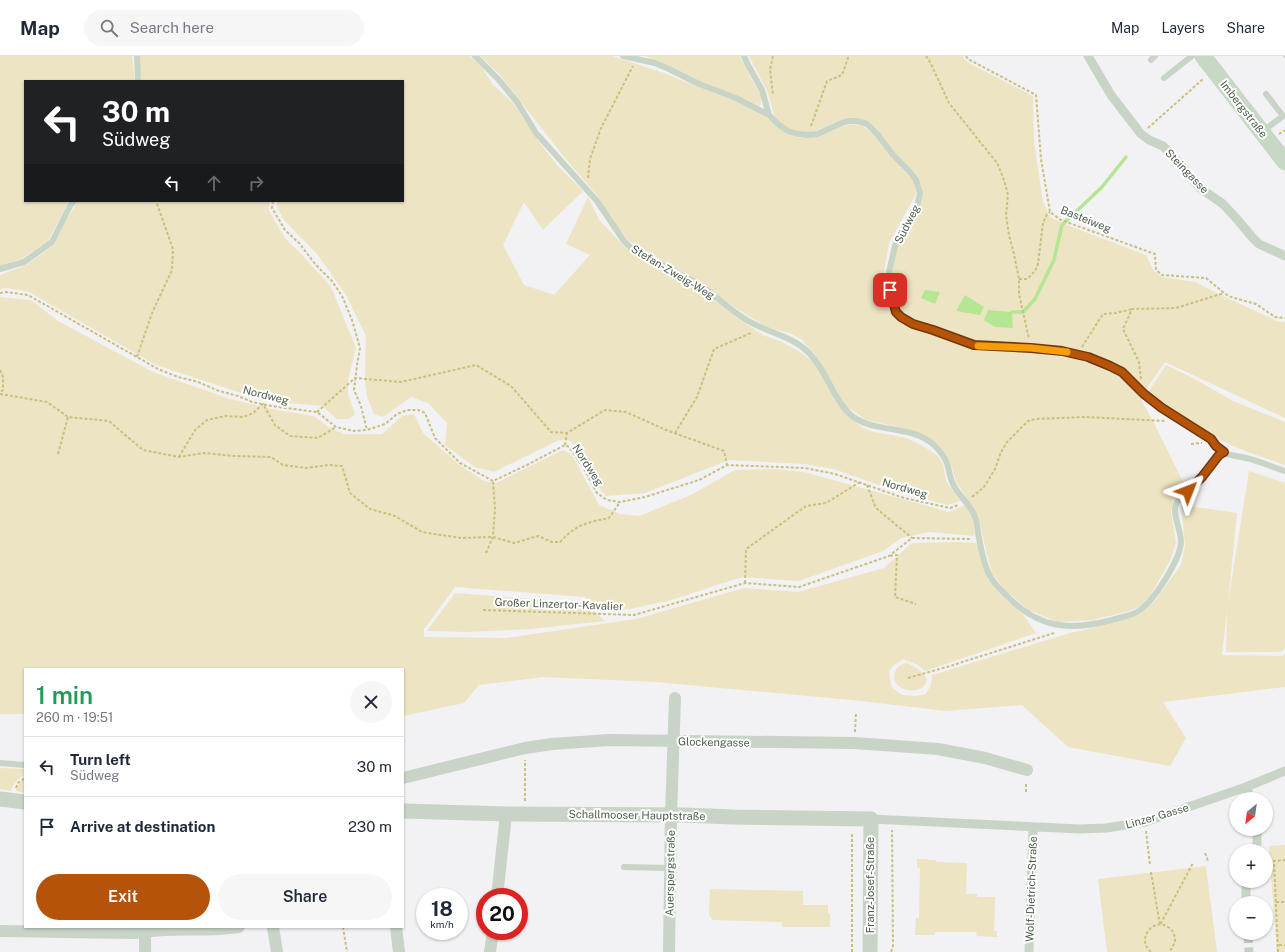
<!DOCTYPE html>
<html lang="en">
<head>
<meta charset="utf-8">
<style>
  :root { --surface:#fff; --page:#f6f6f7; --text:#1f2937; --muted:#747a83; --line:#e0e1e3; --accent:#b45309 }
  body { margin:0; font-family:"Public Sans",sans-serif; background:var(--page); color:var(--text); height:100vh; display:flex; flex-direction:column; font-size:15px; white-space:nowrap }
  * { box-sizing:border-box; margin:0 }
  p { font-size:13px; color:var(--muted) }
  .icon { flex:none; width:22px; height:22px; fill:none; stroke:currentColor; stroke-width:2; stroke-linecap:round; stroke-linejoin:round }
  .map { position:relative; flex:1; overflow:hidden }
  .sheet { position:absolute; left:24px; top:612px; width:380px; height:260px; display:flex; flex-direction:column; background:var(--surface); border-radius:0px; box-shadow:0 1px 3px #0004 }
  .sheet>* { flex:none }
  .top-card { position:absolute; left:24px; top:24px; width:380px; height:122px; border-radius:0px; box-shadow:0 1px 3px #0004; background:#202124; color:#fff; overflow:hidden }
  .needle { width:26px; rotate:209deg }
  .fabs { position:absolute; left:1229px; top:736px; display:grid; gap:8px }
  .fabs a { display:grid; place-items:center; width:44px; height:44px; border-radius:50%; background:var(--surface); box-shadow:0 1px 3px #0004; font-size:20px }
  .speed { position:absolute; left:416px; top:832px; display:flex; gap:8px; font-size:20px; font-weight:700; text-align:center }
  .speed>* { display:grid; place-content:center; width:52px; height:52px; border-radius:50%; background:var(--surface); box-shadow:0 1px 3px #0004; line-height:1 }
  .speed small { font-size:10px; font-weight:400 }
  .speed .limit { border:6px solid #d22; background:#fff; color:#111 }
  .pin { position:absolute; display:grid; place-items:center; width:34px; height:34px; color:#fff; margin:-17px; border-radius:8px; box-shadow:0 2px 6px #0006 }
  .me { position:absolute; width:44px; margin:-22px; rotate:45deg; stroke-linejoin:round; filter:drop-shadow(0 0 3px #0008) }
  .turn { display:flex; align-items:center; gap:14px; height:84px; padding:0 12px; font-size:18px }
  .turn .icon { width:52px; height:52px; stroke-width:2.5 }
  .turn b { display:block; font-size:28px; line-height:34px }
  .lanes { display:flex; align-items:center; height:38px; padding:0 12px; background:#0003; justify-content:center; gap:20px; direction:ltr }
  .lanes .off { opacity:.35 }
  .round { display:grid; place-items:center; flex:none; width:42px; height:42px; border-radius:21px; background:var(--page) }
  .summary { display:flex; align-items:center; justify-content:space-between; height:68px; padding:0 12px }
  h1 { font-size:24px; font-weight:600; line-height:30px; color:#1e9e55 }
  .action { display:flex; gap:8px; margin-top:auto; padding:8px 12px }
  .action a { flex:1; height:46px; border-radius:24px; background:var(--accent); color:#fff; font-size:16px; font-weight:600; line-height:46px; text-align:center }
  .action a+a { background:var(--page); color:var(--text) }
  ul { padding:0; list-style:none }
  li { display:flex; align-items:center; gap:12px; height:60px; padding:0 12px; border-top:1px solid var(--line) }
  li div { flex:1 }
  li b { display:block; font-size:15px }
  li em { font-style:normal }
  header { display:flex; align-items:center; gap:24px; box-sizing:border-box; height:56px; padding:0 20px; background:var(--surface); border-bottom:1px solid var(--line) }
  header strong { font-size:19px }
  nav { display:flex; gap:22px; margin-inline-start:auto; font-size:14px }
  .search { width:280px; height:36px; background:var(--page); display:flex; align-items:center; gap:10px; box-sizing:border-box; padding:0 14px; border-radius:22px; color:var(--muted); font-size:15px }
  .map>svg:first-child { display:block }
  .green { fill:#ede4c3 }
  .water { fill:#b4e693 }
  .lines { fill:none; stroke-linecap:round; stroke-linejoin:round }
  .stream { stroke:#b4e693; stroke-width:3.5 }
  .pedestrian-tunnel { stroke:#c8ccc9; stroke-width:9; stroke-dasharray:9 4.5; stroke-linecap:butt }
  .path { stroke:#c8c17d; stroke-width:2; stroke-dasharray:3 2; stroke-linecap:butt }
  .service { stroke:#c7d4c6; stroke-width:6 }
  .pedestrian { stroke:#c7d4c6; stroke-width:9 }
  .minor { stroke:#c7d4c6; stroke-width:12 }
  .tertiary { stroke:#c7d4c6; stroke-width:15 }
  .secondary { stroke:#c7d8c5; stroke-width:17 }
  .route-casing { stroke:#753606; stroke-width:10 }
  .route { stroke:#b45309; stroke-width:7 }
  .slow { stroke:#f59e0b; stroke-width:7 }
  .labels { text-anchor:middle; stroke-width:4; stroke-linejoin:round; paint-order:stroke }
  .street-label { font-size:11px; fill:#4c5d4a; stroke:#fff }
</style>
</head>
<body>
<header>
<strong>Map</strong>
<div class="search"><svg class="icon" aria-label="search" viewBox="0 0 24 24"><circle cx="10" cy="10" r="6"/><path d="M15 15l6 6"/></svg>Search here</div>
<nav><a>Map</a><a>Layers</a><a>Share</a></nav>
</header>
<div class="map">
<svg width="1285" height="896" viewBox="0 0 1285 896">
  <rect width="100%" height="100%" fill="#f2f1f3"/>
  <path class="green" d="M0 0H132L135 25H25V145H69L48 185 23 202 0 211Z
    M139 0H470L481 10 493 29 513 47 539 86 557 109 583 135 543 174 524 146 503 189 524 229 554 239 590 199 566 188 588 141 599 164 626 192 700 233 737 262 763 279 782 286 802 297 816 309 835 344 848 360 863 372 874 376 906 382 923 390 938 400 943 408 946 425 960 445 948 449 901 437 834 413 804 408 729 404 645 437 606 440 594 426 571 385 559 384 494 416 475 411 445 389 447 367 428 347 411 341 383 361 374 358 367 341 365 326 366 280 346 239 317 198 284 164 277 151V145H403V25H140Z
    M480 0H612L664 17 698 31 738 46 768 62 785 76 799 82 813 81 846 69 861 68 877 82 888 98 901 111 914 126 916 138 889 187 884 216 893 257 905 267 973 293 1031 297 1077 303 1121 320 1140 341 1158 375 1185 430 1173 446 1171 455 1176 486 1171 503 1150 540 1140 550 1130 555 1092 564 1058 566 1029 554 1005 534 992 517 984 486 979 462 973 451 956 426 951 408 945 397 935 386 923 379 904 372 866 364 845 349 816 300 801 283 792 278 767 271 731 249 702 227 629 185 614 166 597 139 565 102 500 19Z
    M645 0H740L752 24 762 41 760 50 722 34 702 27 674 12Z
    M749 0H962L967 6 1033 40 1034 86 1043 146 1050 161 1067 169 1146 199 1154 215 1162 221 1195 226 1225 241 1277 265 1285 266V362L1165 306 1145 335 1124 315 1081 296 975 287 914 265 900 257 893 236 892 217 897 191 923 139 921 129 912 115 893 96 869 66 843 63 810 77 801 76 789 73 780 67 774 59 768 37Z
    M78 145H270L269 155 285 182 302 199 331 231 356 292 348 324V339L355 358 349 363H337L322 350 265 345 156 309 29 236 7 232 0 233V219L26 209 54 189 67 163Z
    M0 241 31 244 58 265 153 316 227 342 271 353 314 360 328 371 344 378H382L402 360 414 358 423 377 458 408 484 425 496 427 563 394 572 399 599 449 620 458 639 460 691 439 735 414 774 413 804 416 949 456 965 449 973 461 975 480 929 476 901 482 883 495 799 525 742 521 668 545 629 553 604 552 585 541 455 531 424 573V581L506 582 636 563 744 532 798 536 884 512 912 487 957 486 977 487 988 523 1002 540 1022 557 1036 577 925 615 918 609 903 603 894 609 889 615 891 631 902 639 916 640 926 638 931 629 932 619 1070 577 1113 567 1141 558 1154 546 1181 509 1185 490 1181 449 1237 457 1228 547 1249 415 1285 427V592L1281 596H1226L1227 554 1222 599 1283 600 1285 598V631L1163 646 1186 682 1170 710 1068 691 1022 649 946 655 862 645 656 626 543 621 479 629 464 647 403 660V613H25V658H0Z
    M1166 309 1191 321 1233 345 1285 366V409C1262 401 1240 394 1218 383 1193 370 1170 355 1147 338Z
    M455 537 585 547 605 565 530 573 468 576 427 575Z
    M907 607C916 611 922 615 927 623 925 642 888 636 895 616 897 610 902 608 907 607Z
    M0 712 25 713V719C18 722 13 728 11 735L0 733Z
    M25 723V737L16 735C17 730 20 726 25 723Z
    M1285 789V896H1277L1269 792 1270 790Z
    M917 803H929V804H936V806L967 807 966 838H977V841H995L994 875H997V881L977 880 976 876H935V879H915L916 862H919L920 812H917Z
    M1206 810 1217 896H1107L1098 823Z
    M710 833 803 835V849H828V857L830 858V871H782V866L713 864 709 859Z"/>
  <path class="water" d="M925 234 940 236 935 248 921 242Z
    M965 239 984 251 980 259 956 255Z
    M988 254 1012 256 1013 272 995 271 984 264Z"/>
  <g class="lines">
    <path class="stream" d="M1012 256H1023L1035 243 1054 204 1062 169 1102 131 1126 101"/>
    <path class="pedestrian-tunnel" d="M1248 878 1249 896"/>
    <path class="path" d="M773 0 770 13 773 39
      M926 0 930 6 949 47 997 107 1004 124 1008 139 1006 159 1009 179 1014 198 1019 223V238L1029 283
      M966 0 968 3 1036 39 1041 103 1050 156 1061 164 1155 198 1156 214 1162 219 1206 222 1224 237 1231 241 1256 248 1275 261 1285 262
      M1284 0 1285 1
      M811 70 827 25 842 19 848 2 847 0
      M1148 72 1203 23
      M1279 78 1285 74
      M588 122 590 103 601 72 633 10
      M273 145 272 152 285 174 299 187 316 209 332 225 342 240 352 264 360 292 357 309 354 334 361 350 367 374
      M1019 223H1027L1035 215 1038 208 1043 167 1047 158 1050 156
      M0 237 6 236 28 239 158 313 178 321 198 326 219 335 238 340 252 346 271 350 317 356 336 371 354 375 367 374 385 368 397 358 407 354H418L425 357 435 382 460 407 493 425 527 409 565 389 569 391 583 411 597 437 607 444 620 446 645 441 699 424 727 409 805 412 835 418 904 442 950 452 958 449
      M1082 291 1103 258 1116 257 1132 253
      M137 301 152 257 172 214 173 193 156 145
      M0 314 3 321V334L0 336
      M1141 323 1139 306 1123 273 1132 253 1176 252 1224 237
      M0 338 47 346 68 361 109 365 143 394 179 401 204 397 234 400 271 401 283 409 306 412 328 409 342 410 350 437 370 453 395 460 422 476 461 482 493 481 514 487 538 480 552 486H560C577 468 586 467 609 462L620 446
      M317 356 355 322 401 326 476 309 511 330 551 376 567 377 605 354 626 356 666 374 724 395 727 409
      M675 377 697 341 714 293 751 277
      M1191 388 1202 387
      M565 389 567 377
      M58 398 68 361
      M179 401 195 374 207 364 226 360 243 361 253 357 263 348 275 369 290 380 318 382 336 371
      M867 429 875 450 877 453 912 482
      M972 441 984 431 995 413 1001 396 1007 386 1028 365 1035 363 1086 361 1165 365
      M486 497 493 481 495 453 493 425
      M890 500 897 499 895 541 916 548
      M745 527 746 493 806 450 826 447 860 426
      M483 554 634 559 745 527 799 531 889 500 912 482 972 483
      M908 622 950 610 1054 577
      M855 676 856 656
      M16 732 18 727 25 722
      M1026 736V726
      M525 745V704
      M1146 775 1150 809
      M1205 797 1208 805
      M1151 816 1160 869 1193 807
      M1276 846H1284
      M343 871 347 896
      M1279 889H1285
      M852 896V776
      M891 896 893 890 892 774
      M1151 896C1136 884 1152 861 1168 871 1173 874 1175 879 1175 885 1174 889 1171 892 1170 896
      M1278 896 1274 805 1285 804"/>
    <path class="service" d="M137 0 138 25
      M475 0 499 24 517 46 536 77 597 145 624 185 633 194C647 200 662 208 676 216 685 221 694 225 703 231 717 241 730 254 745 263 765 276 790 279 807 295 827 314 833 344 852 360 876 378 911 368 934 389 939 394 944 400 947 407 949 414 950 422 953 428 958 440 971 448 975 461 978 467 977 475 979 482 981 493 985 511 990 520 994 528 1001 534 1007 540 1039 573 1070 575 1112 564 1121 561 1130 560 1137 556 1153 547 1180 504 1181 486 1181 475 1174 462 1175 452 1175 450 1177 445 1179 444 1183 438 1189 434 1195 429 1205 419 1212 403 1224 396
      M623 0 655 7 669 13 699 28 736 42 769 59 779 69 788 75 798 78 808 79 817 78 844 66 850 65H858L867 68 878 79 893 99 909 115 916 124 920 137 918 146 895 190 889 216 890 234 896 256 913 268 933 274 974 289 1031 292 1062 295 1077 298 1099 305 1122 316 1144 338 1162 352 1211 383C1215 388 1219 393 1224 397 1231 400 1239 400 1246 402 1259 405 1272 411 1285 415
      M744 0 748 9 762 34 769 59
      M1151 4 1155 0
      M1164 22 1192 0
      M1263 75 1283 60 1266 38
      M0 213 24 206 52 186 70 150 74 145
      M0 707 25 709
      M624 811 670 812"/>
    <path class="pedestrian" d="M1088 0 1111 39 1141 78 1149 84 1163 90 1171 98 1200 132 1223 148 1236 162 1252 181 1259 188 1285 200
      M1246 731 1251 743
      M871 763 1080 773 1106 772 1145 766 1246 731 1285 715
      M1253 795 1257 788V773
      M1246 825V842
      M1248 877V878
      M1029 896 1033 771"/>
    <path class="minor" d="M403 722 525 692 552 688 609 684 854 687 938 693 985 702 1027 714
      M497 841 506 758
      M273 871 277 896
      M396 871 399 896
      M0 875 135 877C169 871 204 876 239 871
      M145 896V871
      M490 896 493 875
      M669 896 671 759 675 642"/>
    <path class="tertiary" d="M0 743 25 746
      M403 755 506 758 684 759 733 761 871 763 870 896"/>
    <path class="secondary" d="M1203 0 1285 106"/>
  </g>
  <g class="lines">
    <g class="route-casing">
      <path id="route" d="M890 234 896 256 901 261 913 268 933 274 974 289 1031 292 1062 295 1088 301 1110 310 1122 316 1144 338 1162 352 1211 383 1216 390 1224 396 1219 399 1202 421 1188 435"/>
    </g>
    <use href="#route" class="route"/>
    <path class="slow" d="M978 290 1031 292 1067 296"/>
  </g>
  <g class="labels">
    <g class="street-label">
      <text transform="translate(1244 53) rotate(52)" y="4">Imbergstraße</text>
      <text transform="translate(1187 115) rotate(46)" y="4">Steingasse</text>
      <text transform="translate(1086 163) rotate(22)" y="4">Basteiweg</text>
      <text transform="translate(907 168) rotate(-63)" y="4">Südweg</text>
      <text transform="translate(673 216) rotate(31)" y="4">Stefan-Zweig-Weg</text>
      <text transform="translate(266 339) rotate(14)" y="4">Nordweg</text>
      <text transform="translate(588 409) rotate(57)" y="4">Nordweg</text>
      <text transform="translate(905 432) rotate(16)" y="4">Nordweg</text>
      <text transform="translate(559 548) rotate(2)" y="4">Großer Linzertor-Kavalier</text>
      <text transform="translate(714 686) rotate(1)" y="4">Glockengasse</text>
      <text transform="translate(637 759) rotate(1)" y="4">Schallmooser Hauptstraße</text>
      <text transform="translate(1157 760) rotate(-16)" y="4">Linzer Gasse</text>
      <text transform="translate(670 817) rotate(-89)" y="4">Auerspergstraße</text>
      <text transform="translate(870 829) rotate(-90)" y="4">Franz-Josef-Straße</text>
      <text transform="translate(1031 833) rotate(-88)" y="4">Wolf-Dietrich-Straße</text>
    </g>
  </g>
</svg>
<div class="fabs">
<a><svg class="needle" viewBox="-14 -14 28 28"><path d="M0-13l5 13h-10z" fill="#e53935"/><path d="M0 13l5-13h-10z" fill="#747a83"/></svg></a>
<a>+</a>
<a>−</a>
</div>
<div class="speed"><div>18<small>km/h</small></div><div class="limit">20</div></div>
<div class="pin" style="left:890px;top:234px;background:#d93025"><svg class="icon" aria-label="arrive" viewBox="0 0 24 24"><path d="M6 21V4h12l-3 4 3 4H6"/></svg></div>
<svg class="me" style="left:1188px;top:435px" viewBox="-20 -20 40 40"><path d="M0-17L14 15 0 8-14 15z" fill="#b45309" stroke="#fff" stroke-width="4"/></svg>
<div class="top-card">
<div class="turn"><svg class="icon" aria-label="left" viewBox="0 0 24 24"><path d="M17 20v-9H6M10 6l-5 5 5 5"/></svg><div><b>30 m</b>Südweg</div></div>
<div class="lanes"><svg class="icon" aria-label="left" viewBox="0 0 24 24"><path d="M17 20v-9H6M10 6l-5 5 5 5"/></svg><svg class="icon off" aria-label="ahead" viewBox="0 0 24 24"><path d="M12 20V5M6 11l6-6 6 6"/></svg><svg class="icon off" aria-label="right" viewBox="0 0 24 24"><path d="M7 20v-9h11M14 6l5 5-5 5"/></svg></div>
</div>
<section class="sheet">
<div class="summary"><div><h1>1 min</h1><p>260 m · 19:51</p></div><a class="round"><svg class="icon" aria-label="close" viewBox="0 0 24 24"><path d="M6 6l12 12M18 6L6 18"/></svg></a></div>
<ul>
<li><svg class="icon" aria-label="left" viewBox="0 0 24 24"><path d="M17 20v-9H6M10 6l-5 5 5 5"/></svg><div><b>Turn left</b><p>Südweg</p></div><em>30 m</em></li>
<li><svg class="icon" aria-label="arrive" viewBox="0 0 24 24"><path d="M6 21V4h12l-3 4 3 4H6"/></svg><div><b>Arrive at destination</b></div><em>230 m</em></li>
</ul>
<div class="action"><a>Exit</a><a>Share</a></div>
</section>
</div>
</body>
</html>
